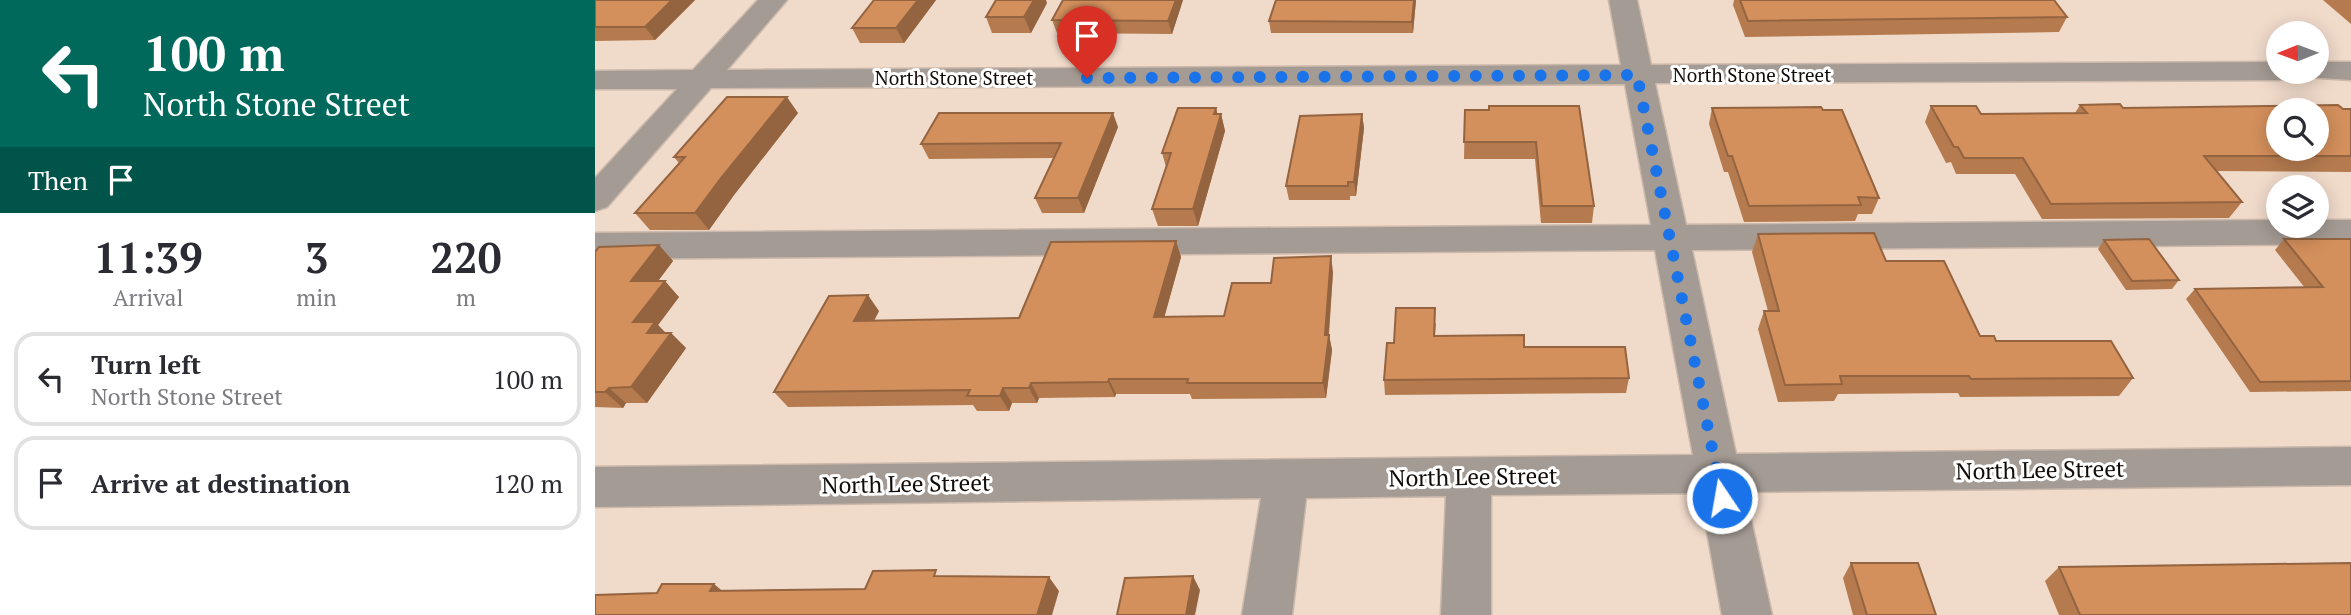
<!DOCTYPE html>
<html lang="en">
<head>
<meta charset="utf-8">
<style>
  :root { --surface:#fff; --page:#f7f7f7; --text:#2b2b33; --muted:#7c7c81; --line:#e1e1e2 }
  body { margin:0; font-family:"PT Serif",serif; background:var(--page); color:var(--text); height:100vh; display:flex; flex-direction:column; font-size:26px; white-space:nowrap }
  * { box-sizing:border-box; margin:0 }
  p { font-size:23px; color:var(--muted) }
  .icon { flex:none; width:38px; height:38px; fill:none; stroke:currentColor; stroke-width:2; stroke-linecap:round; stroke-linejoin:round }
  .map { position:relative; flex:1; overflow:hidden }
  .drawer { display:flex; flex-direction:column; background:var(--surface); width:595px }
  .drawer>* { flex:none }
  .hud { background:#00695c; color:#fff; overflow:hidden }
  .needle { width:46px; rotate:269deg }
  .controls { position:absolute; left:1671px; top:21px; display:grid; gap:14px }
  .controls a { display:grid; place-items:center; width:63px; height:63px; border-radius:50%; background:var(--surface); box-shadow:0 4px 18px #0003; font-size:35px }
  .pin { position:absolute; display:grid; place-items:center; width:60px; height:60px; color:#fff; margin:-72px -30px; border-radius:50% 50% 50% 0; rotate:-45deg; box-shadow:0 0 7px #0007 }
  .pin .icon { rotate:45deg }
  .me { position:absolute; width:77px; margin:-38px; rotate:348deg; stroke-linejoin:round; filter:drop-shadow(0 0 5px #0008) }
  .turn { display:flex; align-items:center; gap:24px; height:147px; padding:0 28px; font-size:32px }
  .turn .icon { width:91px; height:91px; stroke-width:2.5 }
  .turn b { display:block; font-size:49px; line-height:60px }
  .then { display:flex; align-items:center; height:66px; padding:0 28px; background:#0003; gap:14px; font-size:26px }
  .eta { display:flex; justify-content:space-evenly; align-items:center; height:119px; text-align:center }
  .eta b { font-size:42px; font-weight:700; line-height:49px }
  ul { padding:0; list-style:none }
  li { display:flex; align-items:center; gap:21px; height:94px; margin:0 14px 10px; padding:0 14px; border:4px solid var(--line); border-radius:21px }
  li div { flex:1 }
  li b { display:block; font-size:26px }
  li em { font-style:normal }
  main { display:flex; flex:1; min-height:0 }
  .map>svg:first-child { display:block }
  .lines { fill:none; stroke-linecap:round; stroke-linejoin:round }
  .minor-casing { stroke:#ccb9ab; stroke-width:3 }
  .minor { fill:#a49b94; fill-rule:evenodd }
  .wall { fill:#b57b4f }
  .shaded-wall { fill:#946440 }
  .building { fill:#d38f5c; stroke:#946440; stroke-width:2; fill-rule:evenodd }
  .route { stroke:#1a73e8; stroke-width:12; stroke-dasharray:0 21.6 }
  .labels { text-anchor:middle; stroke-width:6; stroke-linejoin:round; paint-order:stroke }
  .far-street-label { font-size:19px; fill:#120b07; stroke:#fff }
  .street-label { font-size:23px; fill:#120b07; stroke:#fff }
</style>
</head>
<body>
<main>
<section class="drawer">
<div class="hud">
<div class="turn"><svg class="icon" aria-label="left" viewBox="0 0 24 24"><path d="M17 20v-9H6M10 6l-5 5 5 5"/></svg><div><b>100 m</b>North Stone Street</div></div>
<div class="then">Then<svg class="icon" aria-label="arrive" viewBox="0 0 24 24"><path d="M6 21V4h12l-3 4 3 4H6"/></svg></div>
</div>
<div class="eta">
<div><b>11:39</b><p>Arrival</p></div>
<div><b>3</b><p>min</p></div>
<div><b>220</b><p>m</p></div>
</div>
<ul>
<li><svg class="icon" aria-label="left" viewBox="0 0 24 24"><path d="M17 20v-9H6M10 6l-5 5 5 5"/></svg><div><b>Turn left</b><p>North Stone Street</p></div><em>100 m</em></li>
<li><svg class="icon" aria-label="arrive" viewBox="0 0 24 24"><path d="M6 21V4h12l-3 4 3 4H6"/></svg><div><b>Arrive at destination</b></div><em>120 m</em></li>
</ul>
</section>
<div class="map">
<svg width="1756" height="615" viewBox="0 0 1756 615">
  <rect width="100%" height="100%" fill="#f0daca"/>
  <g class="lines">
    <g class="minor-casing">
      <path id="minor" d="M163 0H192L132 70 1026 65 1014 0H1042L1056 65 1684 62V72H1698L1695 77 1684 80 1060 83 1091 225 1684 220V226H1722V220H1756V244L1097 250 1141 454 1756 447V485L1150 492 1177 615H1127L1105 493 896 495V615H846L851 496 711 498 697 615H647L666 498 0 507V467L1098 455 1060 250 0 259V233L1056 225 1030 84 116 88 12 207 0 211V178L82 89H0V71L98 70Z
        M1722 62H1756V80L1711 77 1708 72H1722Z"/>
    </g>
    <use href="#minor" class="minor"/>
  </g>
  <path class="wall" d="M0 0H100L60 40 0 41Z
    M341 0 309 43H265L257 28Z
    M588 0 577 34 462 33 457 20Z
    M681 0H821L818 33H676L674 21Z
    M1139 0H1459L1472 17 1464 32 1150 37 1138 5Z
    M1728 0H1756V24Z
    M452 3 436 33H397L391 17Z
    M1485 105 1528 108 1756 109V172L1622 171 1647 202 1634 218 1447 219 1420 174H1361L1356 162 1351 163 1330 122 1336 106 1386 114 1480 113Z
    M984 106 999 206 997 223H946L940 159H869L870 110Z
    M621 108 622 114H626L630 131 603 226H563L557 209 571 167 567 153Z
    M1117 108 1284 198 1277 214H1263L1260 221 1149 222 1133 172H1129L1114 124Z
    M203 113 139 195 114 230H55L40 213 84 163 79 157Z
    M767 114 769 128 761 196H755V200H694L691 186Z
    M523 127 489 213H447L440 198 459 158 334 159 326 144Z
    M1163 234 1291 261 1385 336 1538 378 1524 396 1365 397 1363 393 1243 394 1239 401 1183 402 1163 329 1169 311H1173L1157 252Z
    M1689 239H1756V391L1655 392 1591 299 1600 289 1710 288 1680 250Z
    M1509 240 1584 280 1577 289 1531 290 1503 249Z
    M581 241 586 257 569 317 629 316 676 283 738 272 734 335 737 350 731 398 597 399 595 394H521L520 397 444 398 442 403H417L414 411H382L378 405 193 407 179 392 284 311 279 321 424 318Z
    M64 245 78 261 63 281 84 297 63 325 70 333H76L91 348 52 403H31L28 408 0 407V252Z
    M841 323 840 336 929 347 1034 378 1031 393 790 395 789 380 799 343Z
    M1256 563 1341 615H1258L1248 578Z
    M1464 567 1756 615H1464L1450 581Z"/>
  <path class="shaded-wall" d="M77 0H100L60 40 50 27Z
    M323 0H341L309 43 301 28Z
    M439 0H451L452 3 436 33 429 17Z
    M581 0H588L577 34 573 21Z
    M819 0H821L818 33 817 22Z
    M192 97 203 113 139 195 114 230 100 213 126 178Z
    M621 108 624 121 626 114 630 131 603 226 598 209Z
    M518 113 523 127 489 213 483 198Z
    M767 114 769 128 761 196 759 182Z
    M581 241 586 257 565 333 559 317Z
    M64 245 78 261 51 297 36 281Z
    M736 256 738 272 733 342 734 335 737 350 731 398 728 383 730 335Z
    M70 281 84 297 63 325 74 336 76 333 91 348 52 403 36 387 38 322Z
    M273 295 284 311 270 337 259 321Z
    M514 379 521 394 520 397 513 382Z
    M436 383 444 398 442 403 434 388Z
    M14 388 31 403 28 408 10 392Z
    M408 388 417 403 414 411 405 396Z
    M598 576 605 590 600 615H591Z
    M454 577 464 591 457 615H442Z
    M119 584 137 599 115 591Z"/>
  <path class="building" d="M0 0H77L50 27H0Z
    M279 0H323L301 28H257Z
    M401 0H439L429 17H391Z
    M468 0H581L573 21 457 20Z
    M681 0H819L817 22 674 21Z
    M1145 0H1459L1472 17 1153 21Z
    M132 97H192L126 178 100 213H40L90 157H79Z
    M1525 104 1528 108 1743 105 1748 109H1756V156H1609L1647 202 1456 204 1428 158H1369L1363 147H1359L1336 106H1381L1386 114 1492 113 1485 105ZM1684 110H1722V149H1684Z
    M894 106H984L999 206H947L941 142H869L870 110H894Z
    M1226 107 1228 110H1247L1284 198 1263 197 1266 205 1154 206 1137 156H1133L1117 108Z
    M583 108H621L619 114H626L598 209H557L576 153H567Z
    M344 113H518L483 198H440L466 143 326 144Z
    M767 114 759 182H753V186H691L705 116Z
    M1279 233 1291 261H1349L1385 336H1399L1401 341H1516L1538 378 1376 379 1374 376H1245L1247 384 1190 385 1169 311H1184L1163 234Z
    M1554 239 1584 280 1537 281 1509 240Z
    M1689 239H1756V381L1665 382 1600 289 1728 287Z
    M581 241 559 317 629 316 637 283H676L679 258 736 256 730 335H734L728 383H592L593 379H514L513 382 436 383 434 388H408L405 396H372L375 390 179 392 234 296 273 295 259 321 424 318 456 242Z
    M64 245 36 281H70L38 322H60L52 333H76L36 387 14 388 10 392H0V252L4 247Z
    M801 308H840L839 336 929 335V347H1030L1034 378 789 380 792 343H799Z
    M1256 563H1323L1341 615H1272Z
    M1756 563V615H1485L1464 567Z
    M341 570 339 576 454 577 442 615H0V595L62 593 67 584H119L115 591 270 589 278 571Z
    M598 576 591 615H522L530 578Z"/>
  <g class="lines">
    <path class="route" d="M492 78 1042 75 1127 498"/>
  </g>
  <g class="labels">
    <g class="far-street-label">
      <text x="1157" y="82">North Stone Street</text>
      <text x="359" y="85">North Stone Street</text>
    </g>
    <g class="street-label">
      <text transform="translate(1445 470) rotate(-1)" y="8">North Lee Street</text>
      <text transform="translate(878 477) rotate(-1)" y="8">North Lee Street</text>
      <text transform="translate(311 484) rotate(-1)" y="8">North Lee Street</text>
    </g>
  </g>
</svg>
<div class="controls">
<a><svg class="needle" viewBox="-14 -14 28 28"><path d="M0-13l5 13h-10z" fill="#e53935"/><path d="M0 13l5-13h-10z" fill="#7c7c81"/></svg></a>
<a><svg class="icon" aria-label="search" viewBox="0 0 24 24"><circle cx="10" cy="10" r="6"/><path d="M15 15l6 6"/></svg></a>
<a><svg class="icon" aria-label="layers" viewBox="0 0 24 24"><path d="M12 4l9 5-9 5-9-5zM3 14l9 5 9-5"/></svg></a>
</div>
<div class="pin" style="left:492px;top:78px;background:#d93025"><svg class="icon" aria-label="arrive" viewBox="0 0 24 24"><path d="M6 21V4h12l-3 4 3 4H6"/></svg></div>
<svg class="me" style="left:1127px;top:498px" viewBox="-20 -20 40 40"><circle r="17" fill="#1a73e8" stroke="#fff" stroke-width="3"/><path d="M0-11L8 9 0 5-8 9z" fill="#fff"/></svg>
</div>
</main>
</body>
</html>
